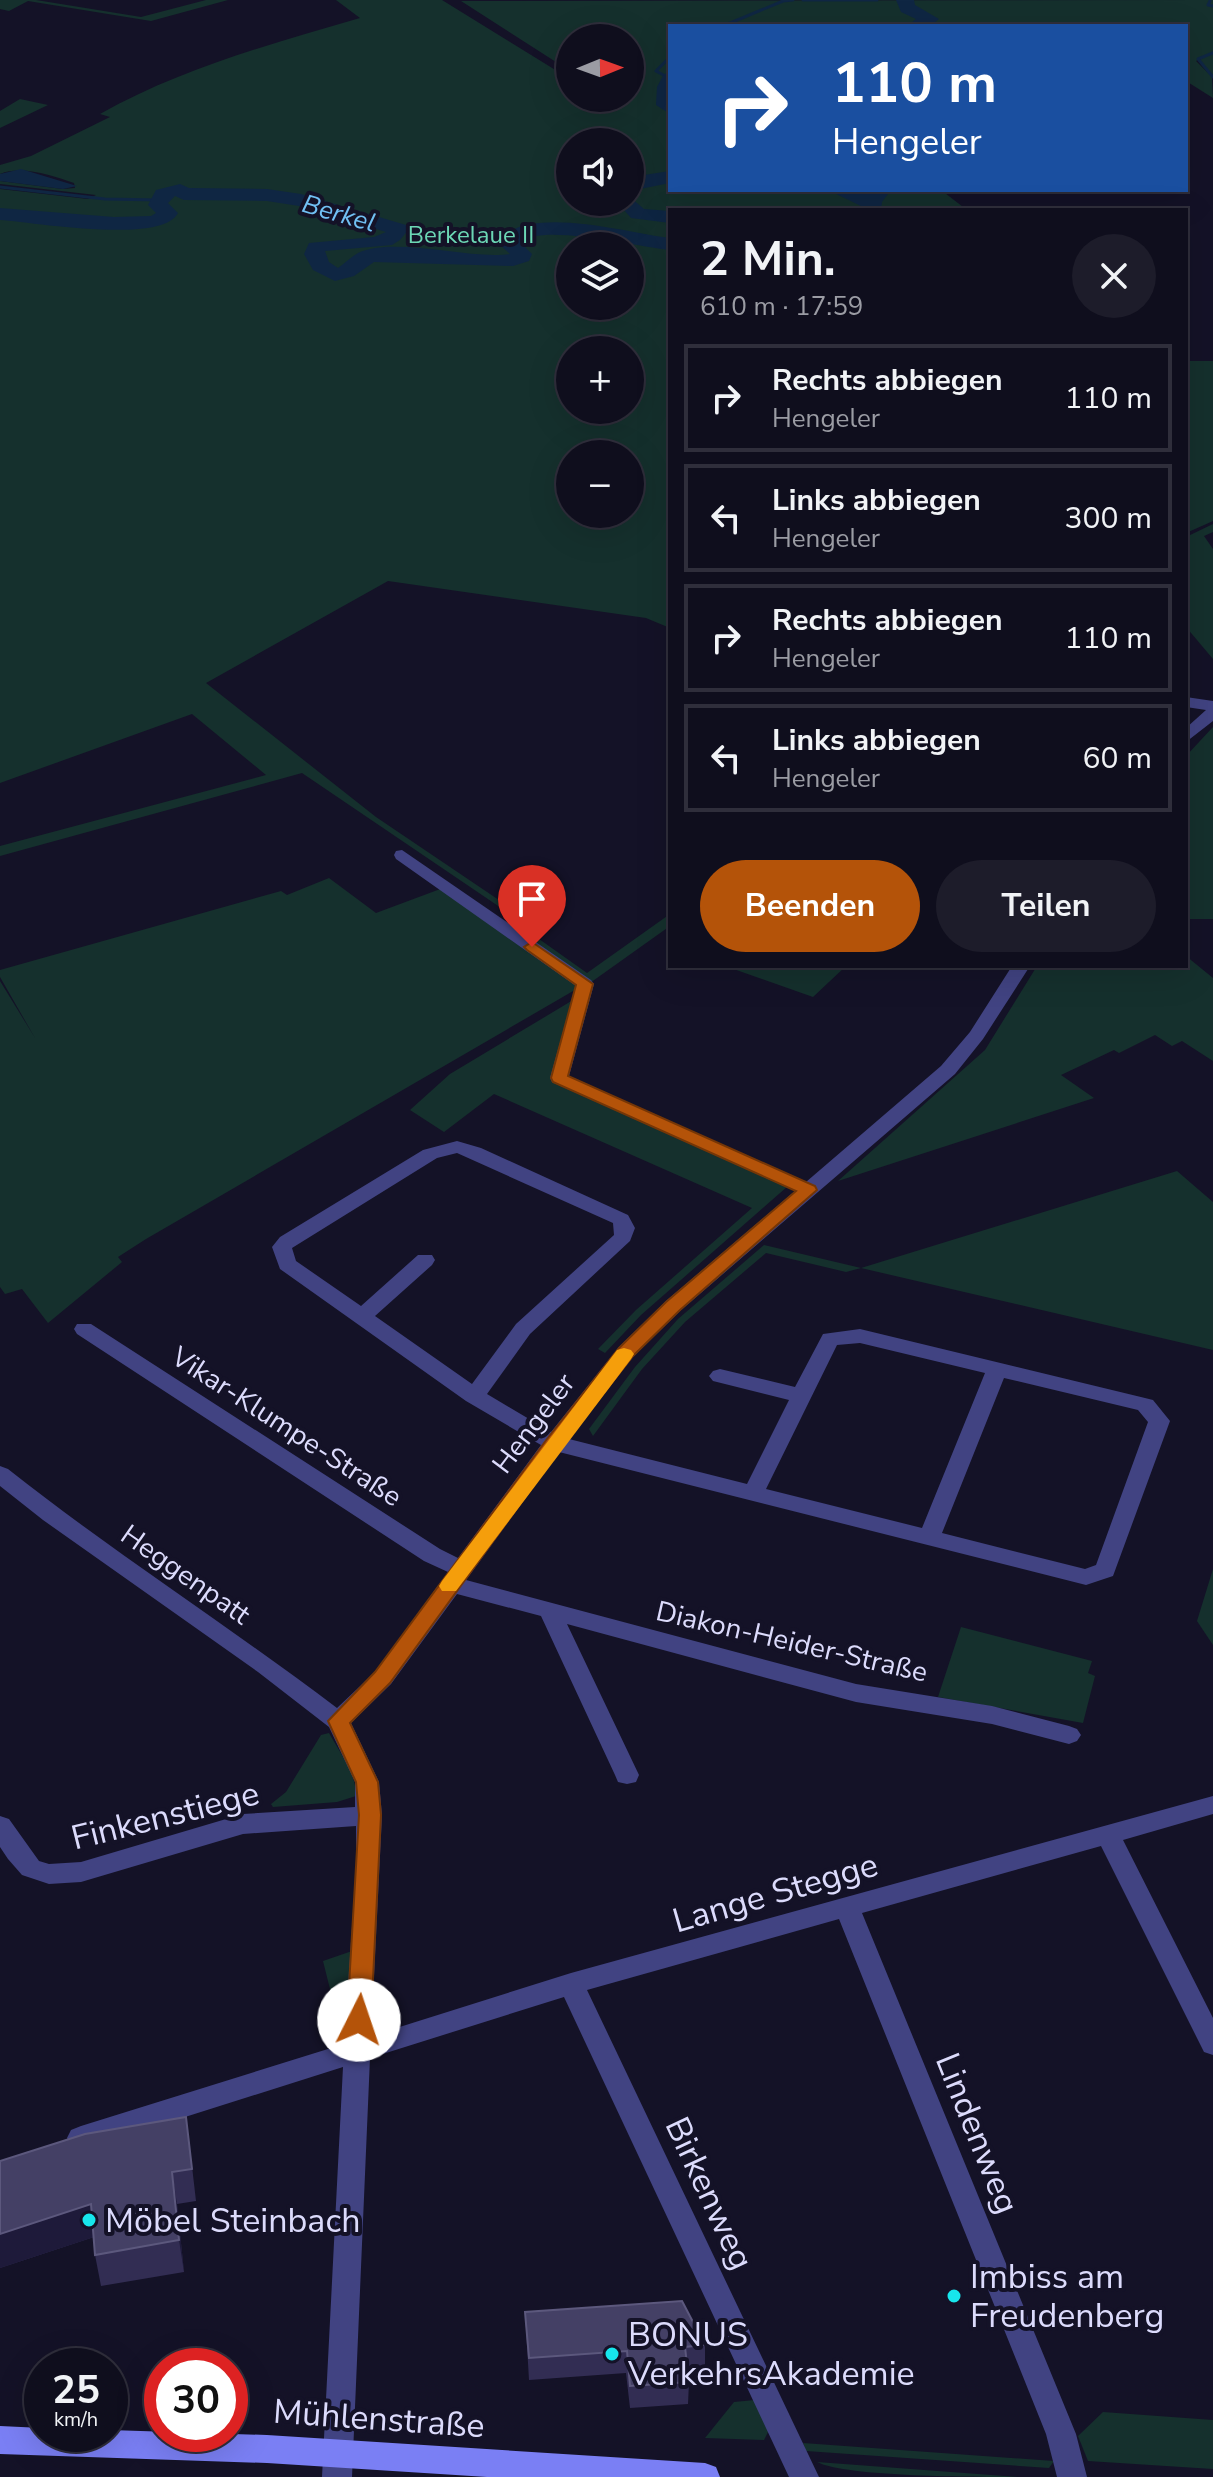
<!DOCTYPE html>
<html lang="de">
<head>
<meta charset="utf-8">
<style>
  :root { --surface:#0f0e1d; --page:#1d1c2a; --text:#f1f3f6; --muted:#9b9ca4; --line:#2f2e3b; --accent:#b45309 }
  body { margin:0; font-family:"Nunito Sans",sans-serif; background:var(--page); color:var(--text); height:100vh; display:flex; flex-direction:column; font-size:30px; white-space:nowrap }
  * { box-sizing:border-box; margin:0 }
  p { font-size:26px; color:var(--muted) }
  .icon { flex:none; width:44px; height:44px; fill:none; stroke:currentColor; stroke-width:2; stroke-linecap:round; stroke-linejoin:round }
  .map { position:relative; flex:1; overflow:hidden }
  .panel { position:absolute; left:668px; top:208px; width:520px; height:760px; display:flex; flex-direction:column; background:var(--surface); border-radius:0px; box-shadow:0 8px 32px #0002,0 0 0 2px var(--line) }
  .panel>* { flex:none }
  .hud { position:absolute; left:668px; top:24px; width:520px; height:168px; border-radius:0px; box-shadow:0 8px 32px #0002,0 0 0 2px var(--line); background:#1a4fa0; color:#fff; overflow:hidden }
  .needle { width:52px; rotate:89deg }
  .controls { position:absolute; left:556px; top:24px; display:grid; gap:16px }
  .controls a { display:grid; place-items:center; width:88px; height:88px; border-radius:50%; background:var(--surface); box-shadow:0 8px 32px #0002,0 0 0 2px var(--line); font-size:40px }
  .speed { position:absolute; left:24px; top:2348px; display:flex; gap:16px; font-size:40px; font-weight:700; text-align:center }
  .speed>* { display:grid; place-content:center; width:104px; height:104px; border-radius:50%; background:var(--surface); box-shadow:0 8px 32px #0002,0 0 0 2px var(--line); line-height:1 }
  .speed small { font-size:20px; font-weight:400 }
  .speed .limit { border:12px solid #d22; background:#fff; color:#111 }
  .pin { position:absolute; display:grid; place-items:center; width:68px; height:68px; color:#fff; margin:-82px -34px; border-radius:50% 50% 50% 0; rotate:-45deg; box-shadow:0 0 8px #0007 }
  .pin .icon { rotate:45deg }
  .me { position:absolute; width:88px; margin:-44px; rotate:4deg; stroke-linejoin:round; filter:drop-shadow(0 0 6px #0008) }
  .turn { display:flex; align-items:center; gap:28px; height:168px; padding:0 32px; font-size:36px }
  .turn .icon { width:104px; height:104px; stroke-width:2.5 }
  .turn b { display:block; font-size:56px; line-height:68px }
  .round { display:grid; place-items:center; flex:none; width:84px; height:84px; border-radius:42px; background:var(--page) }
  .head { display:flex; align-items:center; justify-content:space-between; height:136px; padding:0 32px }
  h1 { font-size:48px; font-weight:700; line-height:60px }
  .action { display:flex; gap:16px; margin-top:auto; padding:16px 32px }
  .action a { flex:1; height:92px; border-radius:48px; background:var(--accent); color:#fff; font-size:32px; font-weight:700; line-height:92px; text-align:center }
  .action a+a { background:var(--page); color:var(--text) }
  ul { padding:0; list-style:none }
  li { display:flex; align-items:center; gap:24px; height:108px; margin:0 16px 12px; padding:0 16px; border:4px solid var(--line); border-radius:0px }
  li div { flex:1 }
  li b { display:block; font-size:30px }
  li em { font-style:normal }
  .map>svg:first-child { display:block }
  .green { fill:#15302d; fill-rule:evenodd }
  .water { fill:#0f2643 }
  .lines { fill:none; stroke-linecap:round; stroke-linejoin:round }
  .stream { stroke:#0f2643; stroke-width:3 }
  .river { fill:#0f2643; fill-rule:evenodd }
  .minor { fill:#414382; fill-rule:evenodd }
  .secondary { fill:#7a7ff4; fill-rule:evenodd }
  .wall { fill:#322d53 }
  .shaded-wall { fill:#1e1a3a }
  .building { fill:#444065; stroke:#5c587d; stroke-width:2 }
  .route { fill:#b45309; stroke:#753606; stroke-width:2 }
  .slow { fill:#f59e0b }
  .poi-dot { fill:#17e6ec; stroke:#141227; stroke-width:3 }
  .labels { text-anchor:middle; stroke-width:8; stroke-linejoin:round; paint-order:stroke }
  .far-park-label { font-size:24px; fill:#6cd7b5; stroke:#141227 }
  .far-water-label { font-size:26px; font-style:italic; fill:#71c0f3; stroke:#141227 }
  .street-label { font-size:28px; fill:#dcdbfc; stroke:#141227 }
  .near-street-label { font-size:34px; fill:#dcdbfc; stroke:#141227 }
  .near-poi-label { font-size:34px; fill:#dcdbfc; stroke:#141227; text-anchor:start }
</style>
</head>
<body>
<div class="map">
<svg width="1213" height="2477" viewBox="0 0 1213 2477">
  <rect width="100%" height="100%" fill="#141227"/>
  <path class="green" d="M0 0H36L141 17 206 0H228L151 21 28 1 9 11 0 9Z
    M336 0H442L570 79V98H630V38H570V71L461 1 1213 0V75L1200 62 1201 58 1196 61 1212 77 1213 98 1186 81V26H670V190H941L967 210H670V628L646 618 388 581 206 683 376 817 521 915 510 914 302 773 0 856V846L266 775 192 714 0 783V189L88 199 96 195 0 184V181L63 189 75 188 74 183C53 176 22 165 0 174V165L31 156 110 117 100 114C182 68 271 44 360 18ZM570 142H630V202H570ZM570 246H630V306H570ZM570 350H630V410H570ZM570 454H630V514H570Z
    M20 99 48 105 0 128V111Z
    M1186 361H1213V521L1186 533Z
    M1213 524V532L1204 536 1213 549V659L1186 627V537Z
    M1213 727V919H1186V756Z
    M329 878 376 913 443 888 580 987 146 1239 118 1257 122 1262 48 1323 22 1289 5 1294 0 1287V981L35 1038 0 977V970L281 891 287 895Z
    M670 914V926L590 983 524 934H532L587 973Z
    M1186 956 1213 978V1061L1182 1041 1172 1046 1155 1035 1119 1053 1114 1050 1061 1075 1094 1098 838 1181 985 1050 1037 966H1186Z
    M725 966H846L813 997Z
    M578 997 553 1081 788 1186 641 1315 605 1353 598 1349 636 1310 752 1208 494 1094 444 1132 410 1110 450 1074Z
    M1177 1171 1213 1202V1350L861 1268 846 1272 766 1253 685 1322 642 1369 593 1436 589 1429 635 1367 678 1319 764 1245 861 1268Z
    M1213 1569V1645L1197 1621Z
    M961 1627 1092 1661 1088 1673 1095 1676 1083 1723 938 1697Z
    M329 1733C339 1751 357 1775 356 1796L337 1802 273 1807 271 1804 286 1792 321 1735Z
    M352 1951 345 2011 340 2019 325 2030 333 2001 323 1961Z
    M755 2400 769 2430 764 2440 705 2438 734 2402Z
    M1103 2412 1213 2420V2469L1088 2461 1078 2436Z
    M803 2443 1054 2461 1049 2468 806 2451Z
    M817 2462 1018 2477C978 2477 846 2477 817 2462Z"/>
  <path class="water" d="M21 169 77 186 63 189 0 181V174Z
    M828 190H886L888 194 882 202 881 210H843L861 206Z"/>
  <g class="lines">
    <path class="stream" d="M803 0H877
      M1210 1 1208 5 1213 6
      M723 26 783 1 793 0
      M1213 53 1198 59 1213 77
      M669 78 656 71 670 57
      M0 187 105 199 159 200"/>
    <path class="river" d="M896 0H914L915 5 939 19 930 26H907L916 19 901 12Z
      M670 73V114L656 105 657 87 664 74Z
      M670 171V183L630 191 631 177Z
      M180 184 189 188 267 189 301 194 406 225 409 229 400 240 392 245 325 251 329 262 338 268C345 263 351 257 358 253 396 236 469 260 510 254L497 242C527 203 627 233 670 238V250C638 247 543 223 520 242L532 254 529 261 513 266 374 262 354 276 335 281 313 270 304 254 309 243 374 237 386 232 299 206 267 201 184 200 175 196 168 203 178 213C162 245 33 222 0 220V208L114 217 151 216 156 213 148 205 156 190Z
      M630 197 644 209 670 211V223L631 218 617 202H630Z"/>
    <path class="minor" d="M1186 697 1213 701V721L1186 742V728L1206 710 1186 707Z
      M402 850 591 980 594 984 569 1076 806 1182 941 1066 970 1032 1012 966H1030L983 1039 955 1074 680 1311 633 1357 569 1439 747 1484 789 1400 713 1381 709 1376 713 1371 720 1369 795 1387 823 1334 860 1329 1145 1398 1153 1400 1170 1421 1113 1576 1086 1585 559 1452 466 1580 856 1684 992 1706 1069 1726 1077 1729 1081 1735 1077 1741 1069 1744 992 1724 856 1702 567 1624 639 1775 636 1782 627 1784 618 1782 615 1775 541 1616 457 1594 391 1684 351 1723 379 1782 382 1815 371 2036 571 1973 1213 1796V1814L1123 1840 1213 2018V2055L1204 2052 1101 1846 862 1913 1076 2434 1087 2477H1057L1046 2434 839 1919 587 1990 819 2477H789L564 1997 370 2058 352 2477H322L343 2067 81 2150 71 2146 67 2138 71 2130 81 2126 344 2044 356 1868V1826L243 1834 81 1882 49 1884 22 1875 8 1859 0 1847V1816L9 1819 39 1861 49 1864 81 1862 243 1814 355 1807V1782L329 1727 258 1672 43 1520 0 1486V1466L8 1469C114 1553 229 1626 337 1708L375 1672 448 1572 424 1561 77 1334 74 1329 77 1324H91L440 1549 458 1558 541 1445 466 1401 280 1269 272 1247 280 1237 423 1150 457 1141 481 1148 628 1215 635 1228 630 1241 530 1334 487 1394 551 1432 619 1347 666 1301 795 1191 552 1082 550 1078 576 986 396 859 394 855 396 851ZM457 1153 613 1223 614 1235 516 1324 472 1384 375 1316 432 1265 435 1260 432 1255H418L361 1306 296 1261 292 1248 437 1158ZM860 1343 985 1373 922 1528 766 1489 837 1345ZM1004 1378 1138 1410 1148 1422 1096 1565 1085 1569 942 1533Z"/>
    <path class="secondary" d="M0 2426 42 2428V2434H110V2430L267 2435 705 2463 716 2467 720 2477H487L267 2463 0 2454Z"/>
  </g>
  <path class="wall" d="M190 2149 196 2201 177 2204 184 2272 101 2286 95 2255 94 2237 0 2268V2161Z
    M525 2312 705 2345V2367L687 2369 689 2382 688 2404 630 2408 626 2373 529 2380Z"/>
  <path class="shaded-wall" d="M172 2172 177 2204 184 2272 179 2240Z
    M91 2204 97 2236 0 2268V2234Z"/>
  <path class="building" d="M186 2117 192 2169 172 2172 179 2240 95 2255 91 2204 0 2234V2161L85 2134Z
    M682 2301 705 2345 685 2347 689 2382 630 2386 627 2351 529 2358 525 2312Z"/>
  <path class="route" d="M532 942 593 984 568 1076 815 1186 817 1190 680 1310 633 1356 561 1448 390 1683 350 1723 378 1782 381 1815 371 2020 367 2027 359 2029 350 2027 347 2020 359 1815 356 1782 328 1721 375 1672 547 1439 619 1348 666 1302 796 1191 553 1082 551 1078 576 985 527 950 524 947Z"/>
  <path class="slow" d="M624 1348 631 1350 634 1354 631 1359 456 1591H442L439 1586 442 1581 617 1350Z"/>
  <g class="poi-dot">
    <circle cx="89" cy="2220" r="8"/>
    <circle cx="954" cy="2296" r="8"/>
    <circle cx="612" cy="2354" r="8"/>
  </g>
  <g class="labels">
    <g class="far-park-label">
      <text x="471" y="243">Berkelaue II</text>
    </g>
    <g class="far-water-label">
      <text transform="translate(339 213) rotate(16)" y="9">Berkel</text>
    </g>
    <g class="street-label">
      <text transform="translate(533 1423) rotate(-53)" y="10">Hengeler</text>
      <text transform="translate(287 1426) rotate(33)" y="10">Vikar-Klumpe-Straße</text>
      <text transform="translate(186 1574) rotate(35)" y="10">Heggenpatt</text>
      <text transform="translate(792 1641) rotate(13)" y="10">Diakon-Heider-Straße</text>
    </g>
    <g class="near-street-label">
      <text transform="translate(165 1815) rotate(-14)" y="12">Finkenstiege</text>
      <text transform="translate(775 1892) rotate(-16)" y="12">Lange Stegge</text>
      <text transform="translate(978 2133) rotate(68)" y="12">Lindenweg</text>
      <text transform="translate(710 2193) rotate(65)" y="12">Birkenweg</text>
      <text transform="translate(379 2418) rotate(4)" y="12">Mühlenstraße</text>
    </g>
    <g class="near-poi-label">
      <text x="105" y="2232">Möbel Steinbach</text>
      <text x="970" y="2288">Imbiss am<tspan x="970" dy="39">Freudenberg</tspan></text>
      <text x="628" y="2346">BONUS<tspan x="628" dy="39">VerkehrsAkademie</tspan></text>
    </g>
  </g>
</svg>
<div class="controls">
<a><svg class="needle" viewBox="-14 -14 28 28"><path d="M0-13l5 13h-10z" fill="#e53935"/><path d="M0 13l5-13h-10z" fill="#9b9ca4"/></svg></a>
<a><svg class="icon" aria-label="sound" viewBox="0 0 24 24"><path d="M4 9h4l5-4v14l-5-4H4zM17 9q2 3 0 6"/></svg></a>
<a><svg class="icon" aria-label="layers" viewBox="0 0 24 24"><path d="M12 4l9 5-9 5-9-5zM3 14l9 5 9-5"/></svg></a>
<a>+</a>
<a>−</a>
</div>
<div class="speed"><div>25<small>km/h</small></div><div class="limit">30</div></div>
<div class="pin" style="left:532px;top:947px;background:#d93025"><svg class="icon" aria-label="arrive" viewBox="0 0 24 24"><path d="M6 21V4h12l-3 4 3 4H6"/></svg></div>
<svg class="me" style="left:359px;top:2020px" viewBox="-20 -20 40 40"><circle r="19" fill="#fff"/><path d="M0-13L10 11 0 6-10 11z" fill="#b45309"/></svg>
<div class="hud">
<div class="turn"><svg class="icon" aria-label="right" viewBox="0 0 24 24"><path d="M7 20v-9h11M14 6l5 5-5 5"/></svg><div><b>110 m</b>Hengeler</div></div>
</div>
<section class="panel">
<div class="head"><div><h1>2 Min.</h1><p>610 m · 17:59</p></div><a class="round"><svg class="icon" aria-label="close" viewBox="0 0 24 24"><path d="M6 6l12 12M18 6L6 18"/></svg></a></div>
<ul>
<li><svg class="icon" aria-label="right" viewBox="0 0 24 24"><path d="M7 20v-9h11M14 6l5 5-5 5"/></svg><div><b>Rechts abbiegen</b><p>Hengeler</p></div><em>110 m</em></li>
<li><svg class="icon" aria-label="left" viewBox="0 0 24 24"><path d="M17 20v-9H6M10 6l-5 5 5 5"/></svg><div><b>Links abbiegen</b><p>Hengeler</p></div><em>300 m</em></li>
<li><svg class="icon" aria-label="right" viewBox="0 0 24 24"><path d="M7 20v-9h11M14 6l5 5-5 5"/></svg><div><b>Rechts abbiegen</b><p>Hengeler</p></div><em>110 m</em></li>
<li><svg class="icon" aria-label="left" viewBox="0 0 24 24"><path d="M17 20v-9H6M10 6l-5 5 5 5"/></svg><div><b>Links abbiegen</b><p>Hengeler</p></div><em>60 m</em></li>
</ul>
<div class="action"><a>Beenden</a><a>Teilen</a></div>
</section>
</div>
</body>
</html>
